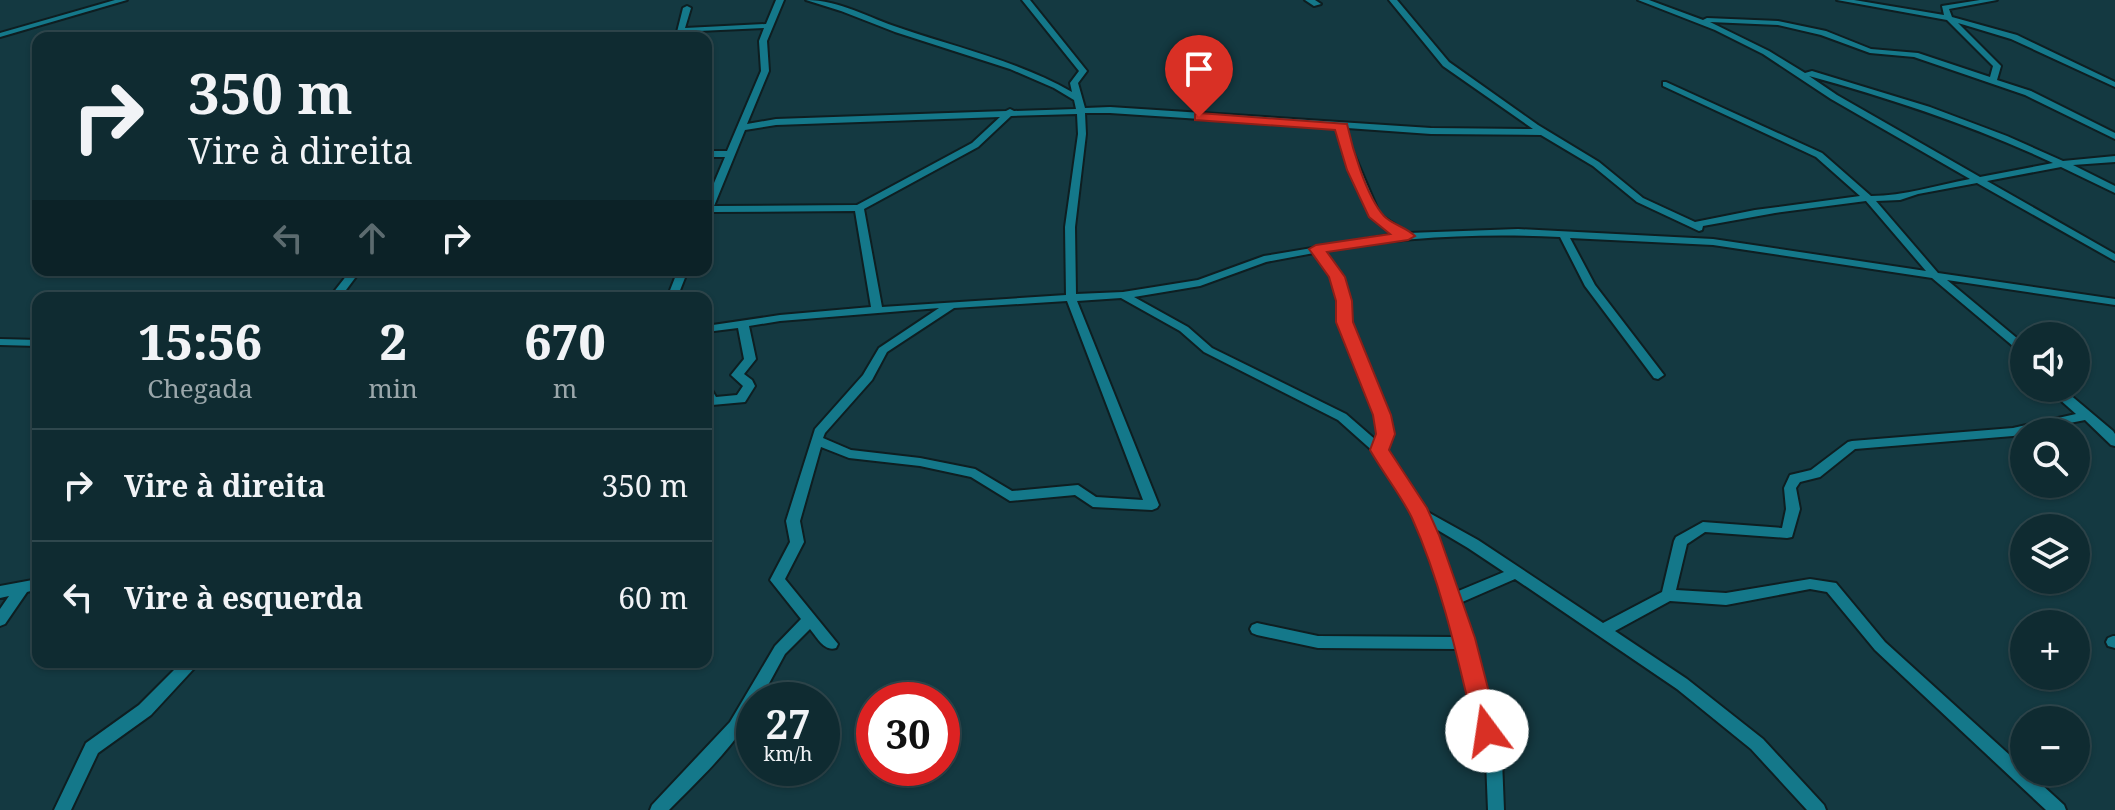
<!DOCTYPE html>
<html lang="pt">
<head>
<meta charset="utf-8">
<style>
  :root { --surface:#0f2b31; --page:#1d373d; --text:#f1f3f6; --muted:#9ba7ab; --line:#2f474d }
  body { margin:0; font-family:"Noto Serif",serif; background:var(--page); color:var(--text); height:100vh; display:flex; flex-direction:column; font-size:30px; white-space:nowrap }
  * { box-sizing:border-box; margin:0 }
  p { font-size:26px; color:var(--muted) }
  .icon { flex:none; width:44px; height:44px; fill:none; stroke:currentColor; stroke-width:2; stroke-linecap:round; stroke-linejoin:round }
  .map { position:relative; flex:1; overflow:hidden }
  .sheet { position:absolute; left:32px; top:292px; width:680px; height:376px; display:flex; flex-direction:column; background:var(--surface); border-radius:16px; box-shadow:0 2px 6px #0004,0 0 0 2px var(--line) }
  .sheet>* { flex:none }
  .top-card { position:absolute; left:32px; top:32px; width:680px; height:244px; border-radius:16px; box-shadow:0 2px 6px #0004,0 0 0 2px var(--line); background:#0f2b31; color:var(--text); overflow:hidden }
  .controls { position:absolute; left:2010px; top:322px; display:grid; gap:16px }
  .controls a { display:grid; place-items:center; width:80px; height:80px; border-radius:50%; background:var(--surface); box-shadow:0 2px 6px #0004,0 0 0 2px var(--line); font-size:40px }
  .speed { position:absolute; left:736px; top:682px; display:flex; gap:16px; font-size:40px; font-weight:700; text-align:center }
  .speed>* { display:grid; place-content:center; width:104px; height:104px; border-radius:50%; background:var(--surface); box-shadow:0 2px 6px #0004,0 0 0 2px var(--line); line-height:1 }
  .speed small { font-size:20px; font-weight:400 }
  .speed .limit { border:12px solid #d22; background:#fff; color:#111 }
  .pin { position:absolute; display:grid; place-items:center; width:68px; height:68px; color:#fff; margin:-82px -34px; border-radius:50% 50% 50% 0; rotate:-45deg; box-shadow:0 0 8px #0007 }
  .pin .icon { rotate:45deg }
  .me { position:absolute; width:88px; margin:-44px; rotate:346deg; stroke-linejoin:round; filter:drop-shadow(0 0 6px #0008) }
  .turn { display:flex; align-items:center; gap:28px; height:168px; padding:0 24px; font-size:36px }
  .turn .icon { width:104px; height:104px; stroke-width:2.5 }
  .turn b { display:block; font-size:56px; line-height:68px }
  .lanes { display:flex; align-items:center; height:76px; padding:0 24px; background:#0003; justify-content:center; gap:40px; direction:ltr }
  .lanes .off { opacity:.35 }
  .eta { display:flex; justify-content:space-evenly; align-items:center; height:136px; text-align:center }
  .eta b { font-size:48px; font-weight:800; line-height:56px }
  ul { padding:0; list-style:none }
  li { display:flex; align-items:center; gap:24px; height:112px; padding:0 24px; border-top:2px solid var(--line) }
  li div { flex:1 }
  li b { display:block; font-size:30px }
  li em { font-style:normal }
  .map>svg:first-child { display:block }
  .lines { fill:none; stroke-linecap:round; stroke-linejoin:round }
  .minor-casing { stroke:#0e1e21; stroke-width:4 }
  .minor { fill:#14788a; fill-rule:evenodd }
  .route { fill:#d93025; stroke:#8d1f18; stroke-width:2 }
</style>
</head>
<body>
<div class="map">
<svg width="2115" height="810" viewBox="0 0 2115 810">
  <rect width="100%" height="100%" fill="#143941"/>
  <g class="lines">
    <g class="minor-casing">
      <path id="minor" d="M115 0H127L0 37V33Z
        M776 0H784L767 41 769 71 747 124 776 119 1006 111 1010 109 1014 111 1076 109 1074 100 1054 88 1010 69 895 32 841 11 806 0C840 0 869 18 900 28 958 48 1018 61 1072 92L1070 83 1079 71 1022 0H1030L1087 71 1078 83 1085 108 1110 107 1431 128 1533 129 1443 66 1389 0H1397L1449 62 1538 125 1599 162 1643 198 1695 222 1755 210 1860 196 1816 157 1663 86V82H1666L1822 153 1871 196C1904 196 1937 185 1970 179L1831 99 1763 54 1715 30 1638 0H1649L1703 20 1707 18 1778 21 1826 31 1871 49 1918 53 1990 77 1993 66 1947 20 1837 0H1854L1944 15 1942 6 1980 0H1997L1949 9 1952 17 2017 35 2115 82V87L2011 39 1958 23 2001 66 1997 80 2031 91 2115 133V139L2025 95 1914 57 1870 53 1821 35 1778 25 1710 22 1769 51 1805 73 1812 71 1930 107 2007 136 2063 161 2115 156V162L2073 165 2115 186V193L2061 167 1987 181 2115 254V261L1977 183 1918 194 1900 200 1876 201 1938 273 2115 299V305L1947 280 2024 344V354L2020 352 1932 278 1713 245 1570 238 1595 285 1664 375 1658 379 1654 378 1585 286 1560 237C1480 233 1401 237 1323 251L1342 277 1349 301 1351 322 1388 415 1392 434 1385 450 1424 510 1478 540 1603 623 1662 592 1674 541 1676 537 1703 522 1782 528 1786 509 1784 488 1790 475 1811 470 1848 442 1852 441 2013 428 2076 414 2058 398 2050 388H2062L2113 431 2115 434V446L2111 445 2085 420 2024 432V434L2013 436 1855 449 1820 477 1800 482 1796 488 1800 509 1792 537 1787 538 1705 532 1687 544 1676 590 1726 593 1810 579 1836 583 1885 642 2024 768V772H2028L2064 805 2066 810H2046L1875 650 1827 592 1810 589 1726 605 1670 601 1615 631 1687 679 1763 739 1824 805 1826 810H1807L1751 749 1677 689 1515 579 1460 603 1472 643 1471 645 1502 760 1504 810H1488L1486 760 1457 649 1318 648 1257 635 1252 633 1250 629 1252 625 1257 623 1318 636 1454 637 1445 600 1413 514 1375 453 1338 420 1204 352 1180 331 1121 298 1077 301 1159 505 1157 508 1152 510 1093 507 1075 495 1010 501 971 477 920 466 849 458 821 447 800 521 804 542 785 579 838 644 836 648C824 652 817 637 810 629L785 654 760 700H754C754 730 691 787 669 810H650L652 805 730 722 775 646 801 619 770 580 790 542 786 521 815 429 863 375 879 348 939 308 780 321 749 326 756 359 744 374 752 380 755 386 745 402 712 405 706 401V386L710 387 716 397 737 395 743 386 731 375 744 359 738 328 706 332V326L780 315 871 307 855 211 712 212 709 216 706 217V202L725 157H706V151H727L761 71 759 41 764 28 677 32 683 8 687 6 691 8 685 28 766 24ZM1809 76C1892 99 1974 126 2053 163L1980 177 1837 95ZM1085 113H1110L1338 128 1337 133 1371 217 1396 234 1264 256 1198 280 1123 292 1076 294 1075 227 1086 134ZM1077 114 1078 134 1065 227 1066 295 882 307 864 209 978 147 1011 116ZM1000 117 972 143 857 205 714 206 745 130 776 125ZM1347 128 1431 134 1541 135 1593 166 1637 202 1699 231 1702 230 1703 226 1775 213 1866 201 1926 271 1713 239 1518 229 1408 233 1380 215 1345 133ZM1314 253C1320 261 1328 269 1332 278 1339 293 1336 307 1339 322 1345 350 1387 417 1377 441L1346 414 1212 348 1188 327 1134 297 1200 286 1266 262ZM1067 301 1143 500 1096 497 1078 485 1012 491 975 469 920 458 851 450 823 438 825 433 872 380 887 352 954 308ZM1431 526 1468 548 1504 572 1456 592Z
        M1305 0H1315L1321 4 1314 6Z
        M351 270H361L340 298H329Z
        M678 270H688L677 298H667Z
        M0 339 38 340V346L0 345Z
        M38 579V589L27 592 5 624 0 626V609L9 596 0 598V586Z
        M2113 636H2115V648L2108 646 2106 642 2108 638Z
        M182 662H200L151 715 98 753 71 810H54L86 743 139 705Z"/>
    </g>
    <use href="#minor" class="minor"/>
  </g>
  <path class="route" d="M1199 113 1347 124C1352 147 1366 196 1384 216 1393 225 1406 227 1415 236L1408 240 1327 252 1345 277 1352 301 1353 322 1391 415 1395 434 1389 450 1427 508 1439 535 1475 638 1499 731 1495 738 1487 741 1478 738 1475 731C1458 660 1442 585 1412 518 1401 495 1383 473 1370 450L1376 434 1373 415 1336 322V301L1329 277 1309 249 1316 245 1390 234 1369 217 1347 170 1335 130 1195 120V114Z"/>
</svg>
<div class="controls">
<a><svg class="icon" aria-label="sound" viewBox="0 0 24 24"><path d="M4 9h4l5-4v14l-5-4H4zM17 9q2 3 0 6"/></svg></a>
<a><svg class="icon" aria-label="search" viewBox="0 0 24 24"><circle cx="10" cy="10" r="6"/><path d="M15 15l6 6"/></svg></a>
<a><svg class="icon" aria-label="layers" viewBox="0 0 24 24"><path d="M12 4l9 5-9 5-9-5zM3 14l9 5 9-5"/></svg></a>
<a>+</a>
<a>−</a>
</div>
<div class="speed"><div>27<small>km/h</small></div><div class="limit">30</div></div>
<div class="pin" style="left:1199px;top:117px;background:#d93025"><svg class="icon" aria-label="arrive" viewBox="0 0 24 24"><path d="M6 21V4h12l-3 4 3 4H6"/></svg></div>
<svg class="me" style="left:1487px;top:731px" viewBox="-20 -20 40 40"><circle r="19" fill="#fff"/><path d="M0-13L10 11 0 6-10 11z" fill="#d93025"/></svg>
<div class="top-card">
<div class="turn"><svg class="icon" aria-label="right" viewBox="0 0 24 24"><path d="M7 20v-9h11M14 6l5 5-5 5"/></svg><div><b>350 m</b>Vire à direita</div></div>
<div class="lanes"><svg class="icon off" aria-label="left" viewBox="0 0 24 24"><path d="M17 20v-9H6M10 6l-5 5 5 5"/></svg><svg class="icon off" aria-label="ahead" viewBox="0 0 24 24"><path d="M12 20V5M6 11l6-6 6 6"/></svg><svg class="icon" aria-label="right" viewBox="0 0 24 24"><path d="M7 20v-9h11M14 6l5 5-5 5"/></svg></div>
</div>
<section class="sheet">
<div class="eta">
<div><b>15:56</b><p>Chegada</p></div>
<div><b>2</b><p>min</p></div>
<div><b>670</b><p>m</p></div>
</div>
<ul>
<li><svg class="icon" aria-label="right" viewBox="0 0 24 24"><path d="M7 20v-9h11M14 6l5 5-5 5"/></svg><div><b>Vire à direita</b></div><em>350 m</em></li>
<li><svg class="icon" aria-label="left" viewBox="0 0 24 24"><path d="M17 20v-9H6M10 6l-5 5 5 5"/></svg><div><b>Vire à esquerda</b></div><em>60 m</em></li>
</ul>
</section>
</div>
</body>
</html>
